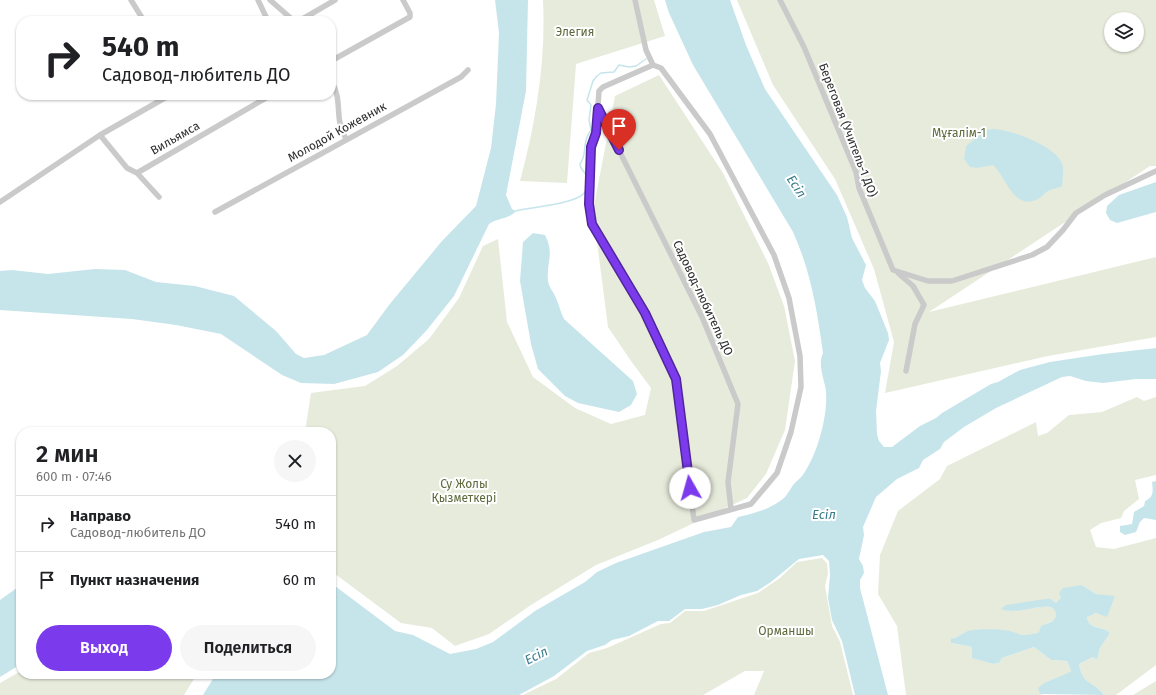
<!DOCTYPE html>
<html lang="ru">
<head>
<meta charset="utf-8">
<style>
  :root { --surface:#fff; --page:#f6f6f6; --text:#202124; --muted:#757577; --line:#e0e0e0; --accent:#7c3aed }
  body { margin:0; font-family:"Fira Sans",sans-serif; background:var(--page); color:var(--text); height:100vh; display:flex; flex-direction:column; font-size:15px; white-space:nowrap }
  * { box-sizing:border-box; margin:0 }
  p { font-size:13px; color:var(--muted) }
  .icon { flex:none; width:22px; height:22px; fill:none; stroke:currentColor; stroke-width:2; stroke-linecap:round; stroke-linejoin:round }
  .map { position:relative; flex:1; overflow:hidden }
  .sheet { position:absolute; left:16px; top:427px; width:320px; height:252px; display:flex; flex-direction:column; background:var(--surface); border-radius:16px; box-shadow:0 1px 3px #0004 }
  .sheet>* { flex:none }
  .banner { position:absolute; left:16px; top:16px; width:320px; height:84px; border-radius:16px; box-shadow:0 1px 3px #0004; background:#fff; color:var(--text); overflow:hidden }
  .fabs { position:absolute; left:1104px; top:12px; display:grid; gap:8px }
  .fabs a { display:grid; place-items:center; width:40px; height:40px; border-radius:50%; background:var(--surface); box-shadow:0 1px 3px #0004; font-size:20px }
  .pin { position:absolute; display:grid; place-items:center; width:34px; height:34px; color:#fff; margin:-41px -17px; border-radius:50% 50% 50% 0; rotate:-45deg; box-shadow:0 0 4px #0007 }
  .pin .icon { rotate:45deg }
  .me { position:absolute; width:44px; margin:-22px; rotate:353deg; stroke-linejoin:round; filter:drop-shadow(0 0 3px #0008) }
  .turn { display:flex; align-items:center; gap:14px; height:84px; padding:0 20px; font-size:18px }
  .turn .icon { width:52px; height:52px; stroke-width:2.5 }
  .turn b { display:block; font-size:28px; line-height:34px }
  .round { display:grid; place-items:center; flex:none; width:42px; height:42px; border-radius:21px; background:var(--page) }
  .overview { display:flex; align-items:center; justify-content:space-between; height:68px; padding:0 20px }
  h1 { font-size:24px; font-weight:600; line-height:30px }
  .button { display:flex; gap:8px; margin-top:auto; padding:8px 20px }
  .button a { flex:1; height:46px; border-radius:24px; background:var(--accent); color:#fff; font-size:16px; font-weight:600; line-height:46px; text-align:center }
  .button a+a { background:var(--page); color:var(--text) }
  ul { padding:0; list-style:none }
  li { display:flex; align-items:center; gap:12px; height:56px; padding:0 20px; border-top:1px solid var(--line) }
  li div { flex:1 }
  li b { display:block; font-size:15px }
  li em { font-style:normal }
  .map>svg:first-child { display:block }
  .green { fill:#e7ebdb; fill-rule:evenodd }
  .water { fill:#c6e5eb }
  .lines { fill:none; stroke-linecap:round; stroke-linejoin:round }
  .stream { stroke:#c6e5eb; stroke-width:1.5 }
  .street { stroke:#cacaca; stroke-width:5.5 }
  .route-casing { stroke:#51269a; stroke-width:10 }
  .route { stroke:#7c3aed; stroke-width:7 }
  .labels { text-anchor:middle; stroke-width:4; stroke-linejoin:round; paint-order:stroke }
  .park-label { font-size:12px; fill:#5b693b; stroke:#fff }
  .street-label { font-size:12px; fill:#2d2d2d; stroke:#fff }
  .water-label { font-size:13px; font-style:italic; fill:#397b8a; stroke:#fff }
</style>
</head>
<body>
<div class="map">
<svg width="1156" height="695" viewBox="0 0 1156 695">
  <rect width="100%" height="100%" fill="#fff"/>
  <path class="green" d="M543 0H654L665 36 576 64 567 183 520 181C536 122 546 61 543 0Z
    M737 0H1156V166H1150L929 312 1156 257V337L1048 356 885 393 894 342 874 269 835 179 773 85ZM1111 19H1137V45H1111Z
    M659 75 723 173 768 263 784 306 795 361 785 430 766 474 747 498 658 540 596 565 531 605 489 634 455 646 432 628 401 623 331 571V432H305L311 393 365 386 397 366 429 339 459 298 483 246 498 239 507 322 533 377 575 408 611 424 645 415 651 388 631 361 608 327 593 211 615 96Z
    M1137 397 1144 401 1156 397V475L1135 480 1139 499 1124 511 1121 518 1101 523 1090 530 1096 547 1114 549 1156 538V665L1116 695H1104C1093 680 1083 686 1079 664L1093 657 1097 660 1100 648 1110 633C1102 625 1089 631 1087 617L1091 614 1107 612 1113 601 1108 596 1096 594 1082 585 1056 603 1051 599 1007 611 1040 607H1051L1055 611 1056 616 1053 621 1047 623 1039 632 1027 636 997 630 967 632 962 636 951 638V643L972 647 973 658 993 664 999 663 1002 658 1034 647 1051 660 1067 661 1071 671 1061 678 1048 681 1040 694 1043 695H906L897 626 878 594 880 555 898 511 940 479 947 466 1036 422 1038 436 1047 433 1069 415 1102 412Z
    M822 558 827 563 828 574 825 586 832 626 840 642 853 695H754L764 671H745L703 695H523L556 679 589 653 607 648 661 624 670 623 685 611H704L758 593 780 578 797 562Z
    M21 671V674H197L184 695H0V683Z
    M1156 681V695H1133Z"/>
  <path class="water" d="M495 0H528L526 91 506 195 512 209 516 211C510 219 497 218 489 224L454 296 426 331 403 355 378 372 334 384 301 383 282 375 221 334 176 325 132 319 0 310V271L12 270 48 274 95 269 125 270 156 282 195 286 234 296 276 331 296 354 304 358 324 355 367 335 389 305 442 241 476 206 491 148 496 104 499 33Z
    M665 0H730L746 45 765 89 837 195 847 217 852 238 866 265 862 280 865 288 875 301 888 333 889 340 880 363 881 371 876 411 877 434 879 441 884 447H892L920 426 936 418 942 413 991 384 998 382 1020 370 1050 362 1103 354 1156 348V379H1136L1103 383 1086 381 1070 376 1062 377 996 408 964 427 944 442 940 449 923 460 919 468 897 479 876 497 863 527 864 535 859 559 863 566 864 573 860 580V588L888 695H855L842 641 832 620 828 598 830 575 829 561 823 555 799 559 771 582 757 591 741 595 718 605 702 609H685L669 621H658L629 636 612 640 605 645 587 651 554 676 519 695H203L216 674H331V583L395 631 413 635 450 654 476 649 493 642 535 611 585 582 597 572 616 563 704 532 731 527 738 517C753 514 767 510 780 501 787 497 789 490 794 484 796 481 800 479 802 476 817 456 828 416 826 392 825 380 817 365 823 353 817 310 811 272 793 232L693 65 669 13Z
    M994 129C1012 130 1060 147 1063 167 1063 172 1063 180 1062 186 1057 189 1053 188 1048 191 1044 193 1042 197 1038 199 1013 211 1007 178 993 165L977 168 970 167 964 159 966 146 980 135 983 130Z
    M1156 182V212L1117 223 1110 220 1106 213 1107 206 1119 195Z
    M533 233 545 235C555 255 546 262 548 281 549 287 553 291 555 296 559 304 560 311 564 319L633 381 637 394 631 405 619 412 578 403 565 396 538 369 531 344 520 281 523 242Z
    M1156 481V520L1144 518 1140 522 1136 532 1125 535 1120 532V526L1132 524 1134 512 1144 506 1145 501C1154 497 1153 491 1152 482Z
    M21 585V664L0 677V600Z
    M1082 585 1096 594 1115 596 1107 617 1096 613 1087 617C1089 631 1102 625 1110 633L1100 648 1097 660 1093 657 1079 664C1083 686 1093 680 1104 695L1040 694 1038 688C1047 679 1061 678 1071 671L1067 661 1051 660 1034 647 1002 658 999 663 993 664 972 658V647L951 643V638C959 638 961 634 968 631 974 629 996 629 1003 630 1021 632 1019 639 1039 632L1041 626 1053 621 1056 616 1055 611 1051 607C1035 605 1016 615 1001 609L1006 605 1045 599H1051L1056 603 1061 598 1059 593 1063 588Z"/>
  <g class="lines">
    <path class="stream" d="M516 211C531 207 582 204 586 190 587 187 587 178 586 175 584 170 580 170 580 164 588 154 581 143 591 130L589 120 591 105 587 100 593 81 597 76 601 73 614 72 619 65 629 67 636 66 646 59"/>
    <path class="street" d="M131 0 144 21
      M258 0 268 21
      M270 0 294 21
      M635 0 646 50 653 65 661 68 710 134 774 255 789 298 800 356 801 387 791 432 777 473 751 504 694 520 676 379 645 313 592 224 589 204 591 147 596 133 599 91 603 87 653 65
      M780 0 804 47 856 172 859 188 893 270 928 281H952L1032 255 1047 247 1063 230 1076 213 1105 195 1156 171
      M299 21 335 0
      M331 61 410 17V13L403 0
      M331 80C344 103 333 116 346 139
      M598 108 702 317 738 404 728 482 731 509
      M100 135 127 168 137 173 271 95
      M137 173 159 197
      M0 202 100 135 170 95
      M215 212 461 77 468 70
      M898 273 913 286 924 305 915 324 906 371"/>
  </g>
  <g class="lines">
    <g class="route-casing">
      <path id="route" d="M619 150 598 108 596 133 591 147 589 204 592 224 645 313 676 379 690 488"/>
    </g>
    <use href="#route" class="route"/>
  </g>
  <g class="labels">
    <g class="park-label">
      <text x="575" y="36">Элегия</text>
      <text x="959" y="137">Мұғалім-1</text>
      <text x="464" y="488">Су Жолы<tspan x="464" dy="14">Қызметкері</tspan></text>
      <text x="786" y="635">Орманшы</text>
    </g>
    <g class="street-label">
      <text transform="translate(848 130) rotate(69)" y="4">Береговая (Учитель-1 ДО)</text>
      <text transform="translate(337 132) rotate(-29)" y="4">Молодой Кожевник</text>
      <text transform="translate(175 138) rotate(-30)" y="4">Вильямса</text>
      <text transform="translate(703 298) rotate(65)" y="4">Садовод-любитель ДО</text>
    </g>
    <g class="water-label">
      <text transform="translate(797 186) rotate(57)" y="5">Есіл</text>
      <text x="824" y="519">Есіл</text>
      <text transform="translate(536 655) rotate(-26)" y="5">Есіл</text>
    </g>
  </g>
</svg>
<div class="fabs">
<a><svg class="icon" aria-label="layers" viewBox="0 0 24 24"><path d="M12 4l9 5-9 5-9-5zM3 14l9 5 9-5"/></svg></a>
</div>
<div class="pin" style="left:619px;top:150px;background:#d93025"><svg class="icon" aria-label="arrive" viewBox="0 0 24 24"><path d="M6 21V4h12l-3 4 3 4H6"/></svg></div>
<svg class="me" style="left:690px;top:488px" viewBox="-20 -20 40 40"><circle r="19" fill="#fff"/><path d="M0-13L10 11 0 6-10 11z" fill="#7c3aed"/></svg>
<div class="banner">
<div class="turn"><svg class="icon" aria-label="right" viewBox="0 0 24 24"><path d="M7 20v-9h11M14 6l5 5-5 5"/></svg><div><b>540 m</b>Садовод-любитель ДО</div></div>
</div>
<section class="sheet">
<div class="overview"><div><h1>2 мин</h1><p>600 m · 07:46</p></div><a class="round"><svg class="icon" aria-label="close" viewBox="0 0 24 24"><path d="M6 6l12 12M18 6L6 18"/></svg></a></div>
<ul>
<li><svg class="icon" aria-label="right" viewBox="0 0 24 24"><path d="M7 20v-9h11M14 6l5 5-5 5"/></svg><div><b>Направо</b><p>Садовод-любитель ДО</p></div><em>540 m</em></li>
<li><svg class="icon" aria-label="arrive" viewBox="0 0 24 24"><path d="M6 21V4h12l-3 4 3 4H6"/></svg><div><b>Пункт назначения</b></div><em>60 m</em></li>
</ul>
<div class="button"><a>Выход</a><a>Поделиться</a></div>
</section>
</div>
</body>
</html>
